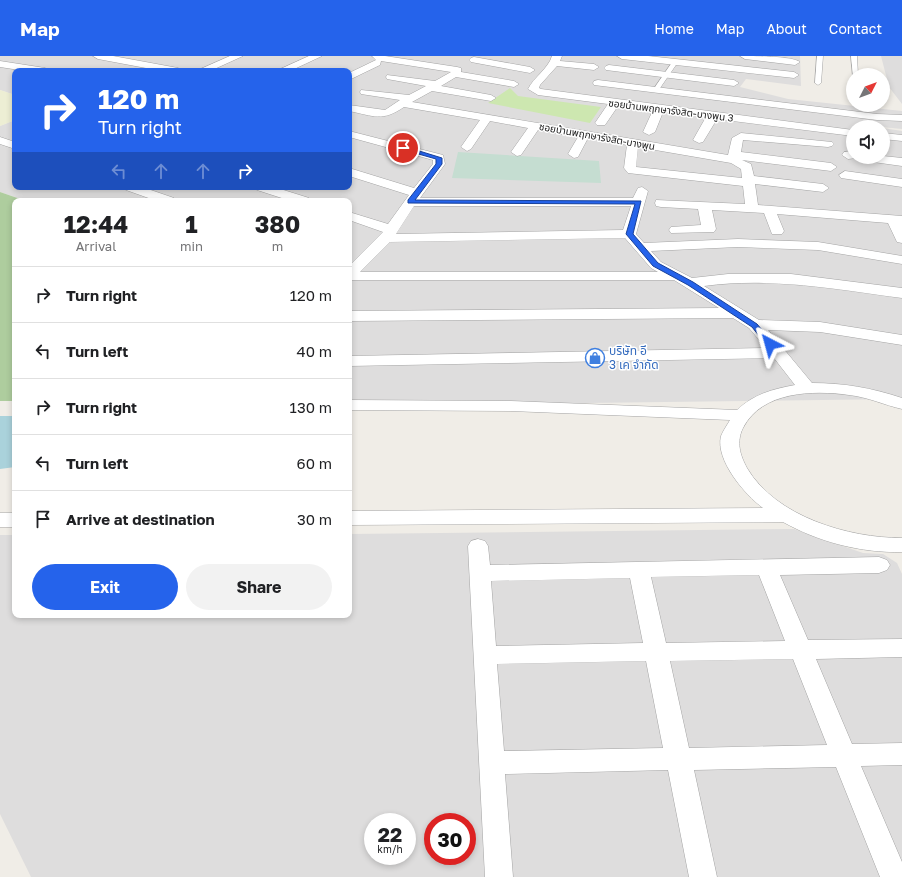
<!DOCTYPE html>
<html lang="en">
<head>
<meta charset="utf-8">
<style>
  :root { --surface:#fff; --page:#f2f2f2; --text:#202124; --muted:#757577; --line:#e0e0e0; --accent:#2563eb }
  body { margin:0; font-family:"Golos Text","Noto Sans Thai",sans-serif; background:var(--page); color:var(--text); height:100vh; display:flex; flex-direction:column; font-size:15px; white-space:nowrap }
  * { box-sizing:border-box; margin:0 }
  p { font-size:13px; color:var(--muted) }
  .icon { flex:none; width:22px; height:22px; fill:none; stroke:currentColor; stroke-width:2; stroke-linecap:round; stroke-linejoin:round }
  .map { position:relative; flex:1; overflow:hidden }
  .sheet { position:absolute; left:12px; top:142px; width:340px; height:420px; display:flex; flex-direction:column; background:var(--surface); border-radius:8px; box-shadow:0 2px 6px #0003 }
  .sheet>* { flex:none }
  .hud { position:absolute; left:12px; top:12px; width:340px; height:122px; border-radius:8px; box-shadow:0 2px 6px #0003; background:#2563eb; color:#fff; overflow:hidden }
  .needle { width:26px; rotate:48deg }
  .controls { position:absolute; left:846px; top:12px; display:grid; gap:8px }
  .controls a { display:grid; place-items:center; width:44px; height:44px; border-radius:50%; background:var(--surface); box-shadow:0 2px 6px #0003; font-size:20px }
  .speed { position:absolute; left:364px; top:757px; display:flex; gap:8px; font-size:20px; font-weight:700; text-align:center }
  .speed>* { display:grid; place-content:center; width:52px; height:52px; border-radius:50%; background:var(--surface); box-shadow:0 2px 6px #0003; line-height:1 }
  .speed small { font-size:10px; font-weight:400 }
  .speed .limit { border:6px solid #d22; background:#fff; color:#111 }
  .pin { position:absolute; display:grid; place-items:center; width:34px; height:34px; color:#fff; margin:-17px; border:2px solid #fff; border-radius:50%; box-shadow:0 1px 4px #0007 }
  .me { position:absolute; width:44px; margin:-22px; rotate:321deg; stroke-linejoin:round; filter:drop-shadow(0 0 3px #0008) }
  .turn { display:flex; align-items:center; gap:14px; height:84px; padding:0 20px; font-size:18px }
  .turn .icon { width:52px; height:52px; stroke-width:2.5 }
  .turn b { display:block; font-size:28px; line-height:34px }
  .lanes { display:flex; align-items:center; height:38px; padding:0 20px; background:#0003; justify-content:center; gap:20px; direction:ltr }
  .lanes .off { opacity:.35 }
  .eta { display:flex; justify-content:space-evenly; align-items:center; height:68px; text-align:center }
  .eta b { font-size:24px; font-weight:700; line-height:28px }
  .cta { display:flex; gap:8px; margin-top:auto; padding:8px 20px }
  .cta a { flex:1; height:46px; border-radius:24px; background:var(--accent); color:#fff; font-size:16px; font-weight:700; line-height:46px; text-align:center }
  .cta a+a { background:var(--page); color:var(--text) }
  ul { padding:0; list-style:none }
  li { display:flex; align-items:center; gap:12px; height:56px; padding:0 20px; border-top:1px solid var(--line) }
  li div { flex:1 }
  li b { display:block; font-size:15px }
  li em { font-style:normal }
  header { display:flex; align-items:center; gap:24px; box-sizing:border-box; height:56px; padding:0 20px; background:var(--accent); color:#fff }
  header strong { font-size:19px }
  nav { display:flex; gap:22px; margin-inline-start:auto; font-size:14px }
  .map>svg:first-child { display:block }
  .residential { fill:#dedddd; fill-rule:evenodd }
  .farmland { fill:#edeed4 }
  .grass { fill:#cde7b0 }
  .forest { fill:#aecd9e }
  .wetland { fill:#c5ddd1 }
  .water { fill:#aad2db }
  .lines { fill:none; stroke-linecap:round; stroke-linejoin:round }
  .lane-casing { stroke:#a4a4a4; stroke-width:1 }
  .street-casing { stroke:#a4a4a4; stroke-width:1 }
  .lane { fill:#fff; fill-rule:evenodd }
  .street { fill:#fff; fill-rule:evenodd }
  .route { fill:#2563eb; stroke:#184099 }
  .labels { text-anchor:middle; stroke-width:3; stroke-linejoin:round; paint-order:stroke }
  .far-street-label { font-size:10px; fill:#202020; stroke:#fff }
  .shop-label { font-size:12px; fill:#366cbe; stroke:#fff; text-anchor:start }
</style>
</head>
<body>
<header>
<strong>Map</strong>
<nav><a>Home</a><a>Map</a><a>About</a><a>Contact</a></nav>
</header>
<div class="map">
<svg width="902" height="821" viewBox="0 0 902 821">
  <rect width="100%" height="100%" fill="#f0ede7"/>
  <path class="residential" d="M0 0H800L801 30 746 23 740 31 788 43 902 55V73L851 68 872 71H853V101H883V72L902 75V343L349 350V145H26L0 136V70L15 64V131H349V15H15V39L0 34Z
    M881 0H902V48L889 31Z
    M794 473 863 497 883 498 897 507 902 518V821H31L0 758V479H15V559H349V478ZM373 766H407V800H373ZM433 766H467V800H433Z"/>
  <path class="farmland" d="M0 34 15 39V64L0 70Z"/>
  <path class="grass" d="M510 32 518 40 601 51 590 67 488 47Z"/>
  <path class="forest" d="M0 136 26 145H15V345H0Z"/>
  <path class="wetland" d="M458 96 599 105 601 127 452 122Z"/>
  <path class="water" d="M0 360H15V411L0 413Z"/>
  <g class="lines">
    <g class="lane-casing">
      <path id="lane" d="M817 0H823L821 27 818 29 815 27Z
        M851 0H857L858 19 853 20Z
        M673 5 678 6 658 35H654L653 34Z"/>
    </g>
    <g class="street-casing">
      <path id="street" d="M93 0H113L178 12 183 15H162L98 3Z
        M230 0H243L210 15H196Z
        M309 0H322L290 15H276Z
        M372 0H385L457 11 461 12V16L514 25 519 28 514 31 456 21 441 30 491 39 496 42 491 45 432 35 412 46 728 99 732 82 741 77 832 86 834 88 832 90 828 91 743 84 741 96 831 107 837 111 831 115 742 104 751 108 754 120 823 128 829 132 823 136 755 128 758 149 902 160V187L897 186 888 167 777 158 784 175 782 178H772L764 157 712 154 716 173 714 176 671 177 669 174 671 171 701 169 698 153 661 151 656 150 655 147 656 144 745 148 743 130 628 117 624 112 627 89 588 82 578 101 574 102 568 98 578 81 538 74 521 99 517 100 511 96 528 72 490 65 471 93 467 95 461 91 480 64 404 51C382 66 374 60 349 55V49L385 54 400 44 361 38 360 36 361 34 409 39 426 30 387 23 386 21 387 19 435 25 451 16 381 5 380 9 349 24V17L376 4ZM638 91 731 107 741 113 742 122 636 111Z
        M552 0H562L560 5 594 8 599 11 594 14 557 10 540 29 539 32 541 33 853 74V80L717 63 703 86 699 87 693 84 706 61 663 56 655 76 649 79 643 76 653 54 618 50 605 69H597L595 67 608 48 538 39 528 33C534 21 548 13 552 0Z
        M617 0H648L794 16 799 19 794 22 622 3Z
        M740 0C752 0 792 0 800 6L795 9 745 3Z
        M474 1 530 11 535 14 530 17 471 6 469 4 471 2Z
        M0 5 45 12 50 15H26L0 11Z
        M609 9 734 24 739 27 734 30 606 14 604 12 606 10Z
        M598 24 877 58 902 59V65L877 64 594 29 593 27 594 25Z
        M349 75 443 99 445 108 420 142H633L638 132 642 131 648 135 636 178 644 187 738 183 818 186 902 200V208L818 194 738 191 651 195 661 206 692 222 728 218H791L902 232V242C836 233 771 221 704 230L759 264 820 266 902 279V289L820 276 768 274 812 327C844 327 872 332 902 342V353C884 349 868 341 849 339 813 334 762 335 743 372 736 386 740 399 747 412 776 461 849 482 902 482V496C861 497 819 486 783 466L349 469V455L763 452C745 439 715 404 721 380 723 375 727 369 730 364L511 355 349 354V344L511 345 737 354C754 338 773 333 795 329L774 302 349 310V300L766 292 749 272 733 262 349 265V255L719 252 674 224H349V210L383 176 349 164V156L388 168 409 139 349 120V112L414 132 433 108V104L349 81ZM414 150H631L623 174 396 178ZM625 182 651 212 658 216H360L390 186Z
        M883 77 902 79V85L883 83Z
        M0 81 15 86V93L0 88Z
        M853 95V101L857 102 848 103 842 99 844 96Z
        M883 100 902 102V110L866 105 860 101Z
        M845 115 902 123V131L841 122 839 119Z
        M124 131H142L174 142 175 145H157L126 134Z
        M255 131H274L309 142 310 145H291L257 134Z
        M0 457H15V471H0Z
        M478 483 485 485 488 490 490 509 879 501 887 504 890 509 887 514 879 517 780 519 808 584 902 583V601L816 603 852 688 902 687V709L861 710 902 806V821H880L836 711 694 714 717 821H689L668 714 505 718 513 821H485L468 490 471 485ZM759 519 785 585 666 587 651 521ZM630 522 643 587 496 590 491 525ZM793 603 827 689 689 692 670 605ZM646 605 663 692 504 695 497 608Z"/>
    </g>
    <use href="#lane" class="lane"/>
    <use href="#street" class="street"/>
  </g>
  <path class="route" d="M403 90 442 102V108L415 144 641 145 633 178 658 207 693 226 757 268 774 288 767 290 752 271 688 229 653 210 626 178 635 148 408 147V144L436 108V103L401 93Z"/>
  <defs>
    <g id="shop-ring" transform="scale(1)"><circle r="9.5" fill="#fff" stroke="#3f7fe0" stroke-width="1.5"/><path d="M-5-2.5h2.3a2.7 3.5 0 0 1 5.4 0H5L5.5 6h-11ZM-1.5-2.5h3a1.5 2.3 0 0 0-3 0Z" fill="#3f7fe0"/></g>
  </defs>
  <g fill-rule="evenodd">
    <use href="#shop-ring" x="595" y="302"/>
  </g>
  <g class="labels">
    <g class="far-street-label">
      <text transform="translate(671 54) rotate(7)" y="4">ซอยบ้านพฤกษารังสิต-บางพูน 3</text>
      <text transform="translate(597 80) rotate(10)" y="4">ซอยบ้านพฤกษารังสิต-บางพูน</text>
    </g>
    <g class="shop-label">
      <text x="609" y="299">บริษัท อี<tspan x="609" dy="14">3 เค จำกัด</tspan></text>
    </g>
  </g>
</svg>
<div class="controls">
<a><svg class="needle" viewBox="-14 -14 28 28"><path d="M0-13l5 13h-10z" fill="#e53935"/><path d="M0 13l5-13h-10z" fill="#757577"/></svg></a>
<a><svg class="icon" aria-label="sound" viewBox="0 0 24 24"><path d="M4 9h4l5-4v14l-5-4H4zM17 9q2 3 0 6"/></svg></a>
</div>
<div class="speed"><div>22<small>km/h</small></div><div class="limit">30</div></div>
<div class="pin" style="left:403px;top:92px;background:#d93025"><svg class="icon" aria-label="arrive" viewBox="0 0 24 24"><path d="M6 21V4h12l-3 4 3 4H6"/></svg></div>
<svg class="me" style="left:770px;top:288px" viewBox="-20 -20 40 40"><path d="M0-17L14 15 0 8-14 15z" fill="#2563eb" stroke="#fff" stroke-width="4"/></svg>
<div class="hud">
<div class="turn"><svg class="icon" aria-label="right" viewBox="0 0 24 24"><path d="M7 20v-9h11M14 6l5 5-5 5"/></svg><div><b>120 m</b>Turn right</div></div>
<div class="lanes"><svg class="icon off" aria-label="left" viewBox="0 0 24 24"><path d="M17 20v-9H6M10 6l-5 5 5 5"/></svg><svg class="icon off" aria-label="ahead" viewBox="0 0 24 24"><path d="M12 20V5M6 11l6-6 6 6"/></svg><svg class="icon off" aria-label="ahead" viewBox="0 0 24 24"><path d="M12 20V5M6 11l6-6 6 6"/></svg><svg class="icon" aria-label="right" viewBox="0 0 24 24"><path d="M7 20v-9h11M14 6l5 5-5 5"/></svg></div>
</div>
<section class="sheet">
<div class="eta">
<div><b>12:44</b><p>Arrival</p></div>
<div><b>1</b><p>min</p></div>
<div><b>380</b><p>m</p></div>
</div>
<ul>
<li><svg class="icon" aria-label="right" viewBox="0 0 24 24"><path d="M7 20v-9h11M14 6l5 5-5 5"/></svg><div><b>Turn right</b></div><em>120 m</em></li>
<li><svg class="icon" aria-label="left" viewBox="0 0 24 24"><path d="M17 20v-9H6M10 6l-5 5 5 5"/></svg><div><b>Turn left</b></div><em>40 m</em></li>
<li><svg class="icon" aria-label="right" viewBox="0 0 24 24"><path d="M7 20v-9h11M14 6l5 5-5 5"/></svg><div><b>Turn right</b></div><em>130 m</em></li>
<li><svg class="icon" aria-label="left" viewBox="0 0 24 24"><path d="M17 20v-9H6M10 6l-5 5 5 5"/></svg><div><b>Turn left</b></div><em>60 m</em></li>
<li><svg class="icon" aria-label="arrive" viewBox="0 0 24 24"><path d="M6 21V4h12l-3 4 3 4H6"/></svg><div><b>Arrive at destination</b></div><em>30 m</em></li>
</ul>
<div class="cta"><a>Exit</a><a>Share</a></div>
</section>
</div>
</body>
</html>
